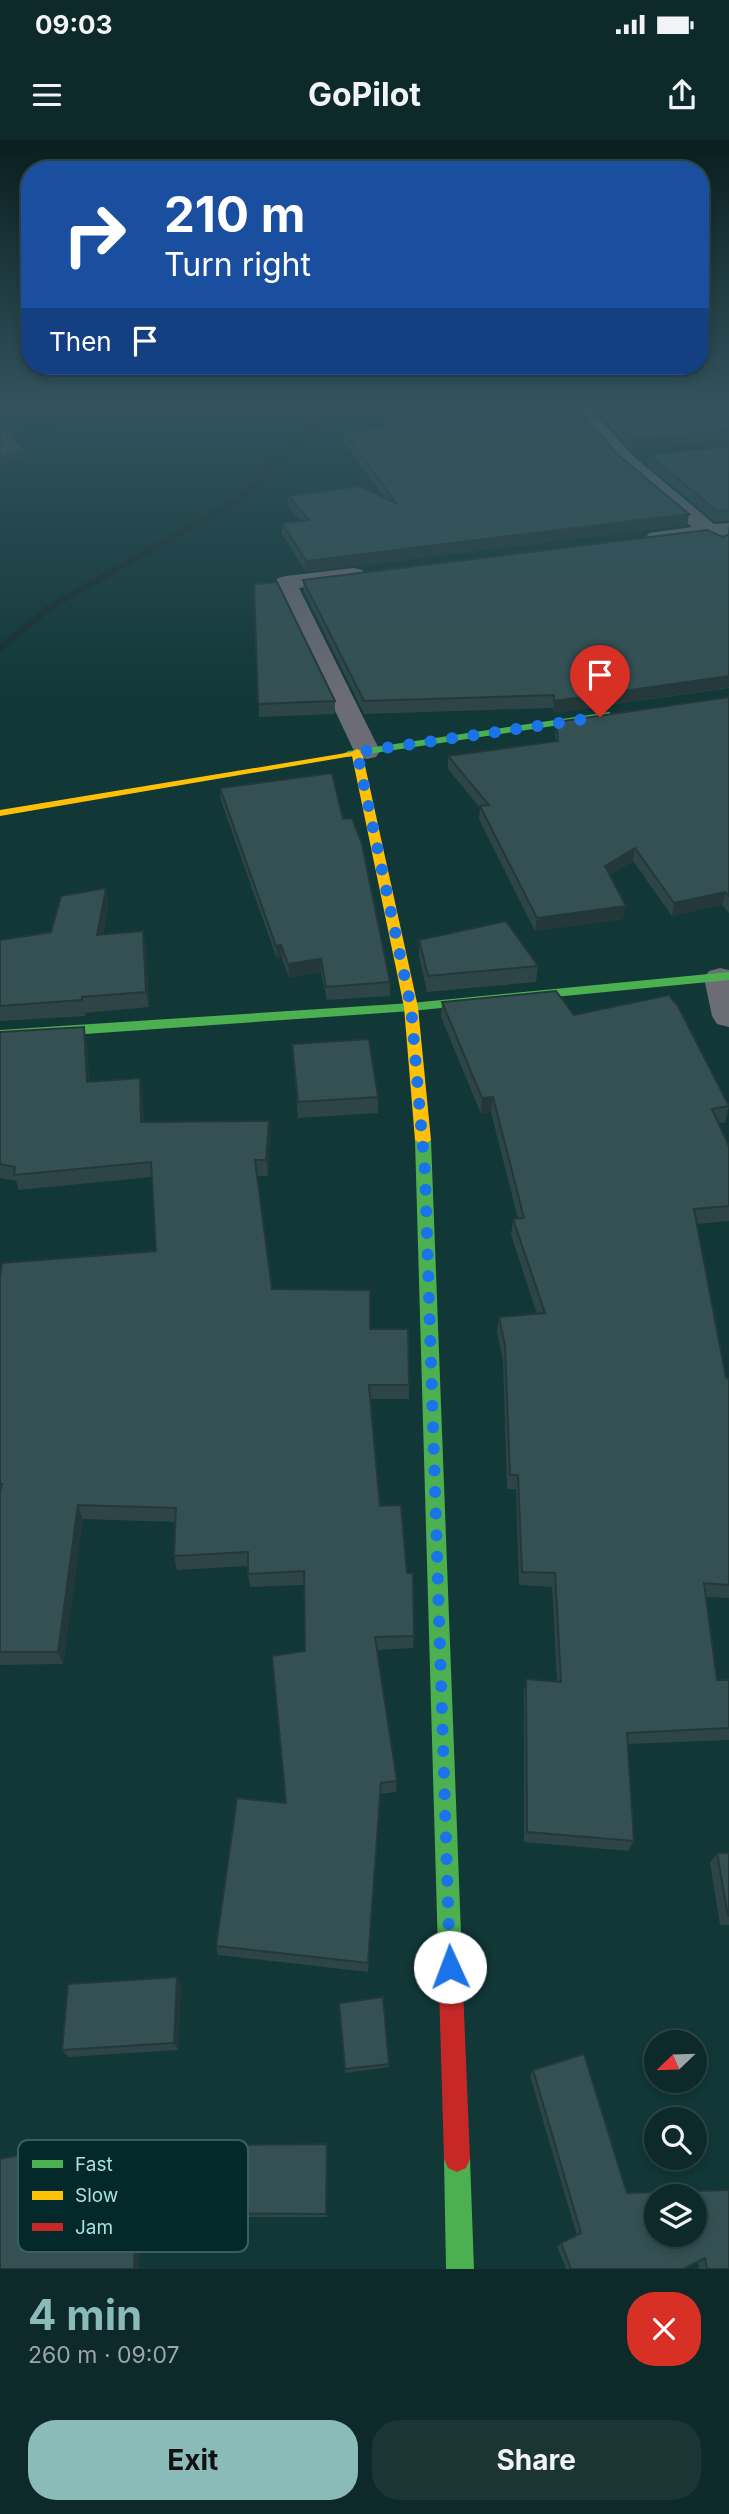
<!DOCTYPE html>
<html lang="en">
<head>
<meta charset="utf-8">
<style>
  :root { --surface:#0d2929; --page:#1b3535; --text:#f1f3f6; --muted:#9aa6a8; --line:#2d4546; --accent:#8bbbb9 }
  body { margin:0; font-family:Inter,sans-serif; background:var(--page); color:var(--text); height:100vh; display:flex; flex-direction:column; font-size:26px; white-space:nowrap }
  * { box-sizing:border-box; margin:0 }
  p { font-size:23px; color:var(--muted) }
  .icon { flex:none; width:38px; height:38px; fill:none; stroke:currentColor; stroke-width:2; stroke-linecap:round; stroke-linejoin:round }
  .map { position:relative; height:2129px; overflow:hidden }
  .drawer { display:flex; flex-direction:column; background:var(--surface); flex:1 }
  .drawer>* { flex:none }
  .guide { position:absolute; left:21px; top:21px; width:688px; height:214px; border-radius:28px; box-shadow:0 4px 10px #0003,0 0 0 2px var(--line); background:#1a4fa0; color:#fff; overflow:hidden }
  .needle { width:46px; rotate:247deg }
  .fabs { position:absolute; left:644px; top:1890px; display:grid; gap:14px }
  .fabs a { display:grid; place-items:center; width:63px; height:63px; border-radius:50%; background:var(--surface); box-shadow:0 4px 10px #0003,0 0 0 2px var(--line); font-size:35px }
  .pin { position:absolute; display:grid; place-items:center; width:60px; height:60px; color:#fff; margin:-72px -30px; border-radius:50% 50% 50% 0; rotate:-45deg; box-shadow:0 0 7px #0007 }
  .pin .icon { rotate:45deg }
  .me { position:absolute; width:77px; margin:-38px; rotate:358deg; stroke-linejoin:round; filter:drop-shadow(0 0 5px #0008) }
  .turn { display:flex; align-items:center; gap:24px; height:147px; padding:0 28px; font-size:32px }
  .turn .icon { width:91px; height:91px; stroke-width:2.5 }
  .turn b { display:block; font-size:49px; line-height:60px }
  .then { display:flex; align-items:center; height:66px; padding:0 28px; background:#0003; gap:14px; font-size:26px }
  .round { display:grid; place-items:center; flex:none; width:74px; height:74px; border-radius:28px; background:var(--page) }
  .summary { display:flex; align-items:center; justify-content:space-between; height:119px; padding:0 28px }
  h1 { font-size:42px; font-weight:700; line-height:52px; color:var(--accent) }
  .action { display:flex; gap:14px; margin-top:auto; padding:14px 28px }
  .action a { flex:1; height:80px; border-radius:28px; background:var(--accent); color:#111; font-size:28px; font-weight:700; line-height:80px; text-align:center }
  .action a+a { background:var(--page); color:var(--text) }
  .status { display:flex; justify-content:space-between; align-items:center; height:49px; padding:0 35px; background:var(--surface); direction:ltr }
  .status svg { height:19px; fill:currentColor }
  header { display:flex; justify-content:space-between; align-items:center; height:91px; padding:0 28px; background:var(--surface); font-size:32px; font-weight:700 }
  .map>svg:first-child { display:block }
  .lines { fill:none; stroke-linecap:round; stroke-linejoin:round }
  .stream { fill:#162d2e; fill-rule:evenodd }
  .street { fill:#6c6c74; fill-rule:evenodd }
  .fast { fill:#4caf50; fill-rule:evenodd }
  .slow { fill:#ffc107; fill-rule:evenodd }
  .jam { fill:#c62828; fill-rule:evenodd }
  .wall { fill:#2d4547 }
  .shaded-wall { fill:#24383a }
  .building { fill:#345053; stroke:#24383a; stroke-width:2; fill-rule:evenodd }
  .route { stroke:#1a73e8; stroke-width:12; stroke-dasharray:0 21.6 }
  .key { fill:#04292a; stroke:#376060; stroke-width:2 }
  .key-label { font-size:19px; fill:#aedfdf }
</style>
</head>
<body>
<div class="status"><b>09:03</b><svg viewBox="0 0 49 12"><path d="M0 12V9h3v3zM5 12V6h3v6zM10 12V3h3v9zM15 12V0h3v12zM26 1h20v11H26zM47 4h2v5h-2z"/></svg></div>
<header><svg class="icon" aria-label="menu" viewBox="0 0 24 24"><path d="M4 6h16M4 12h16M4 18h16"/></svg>GoPilot<svg class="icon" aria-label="share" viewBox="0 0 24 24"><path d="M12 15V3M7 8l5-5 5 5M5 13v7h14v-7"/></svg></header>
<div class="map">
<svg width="729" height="2129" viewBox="0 0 729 2129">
  <rect width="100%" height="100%" fill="#113737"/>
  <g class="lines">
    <path class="stream" d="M108 264H119L0 302V298Z
      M339 264H347L280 323 243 361 55 468 0 512V504L49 464 237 357 274 319Z"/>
    <path class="street" d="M568 264H586L632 315 714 384 729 383 727 404H713L705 398 656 403 649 401 646 397 649 393 692 387 618 323Z
      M354 428 362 430 365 435 362 440 299 448 380 611 376 617 367 619 358 617 354 611 275 443 278 438 286 436Z
      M720 828 729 830V887L717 884 712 876 704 838 709 831Z"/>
    <path class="fast" d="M609 572 614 575 613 577 348 617 343 614 348 611Z
      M729 832V840L411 871 0 900V890L411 863Z
      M423 995 431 1000 463 1847 460 1856 451 1859 442 1856 439 1847 415 1000Z
      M457 2006 466 2010 470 2019 474 2129H446L444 2019 448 2010Z"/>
    <path class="slow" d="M357 609 362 612 418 867 431 1000 423 1005 415 1000 404 867 352 616 0 676V670L352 612Z"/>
    <path class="jam" d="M451 1835 460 1838 463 1847 470 2019 466 2028 457 2032 448 2028 444 2019 439 1847 442 1838Z"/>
  </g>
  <path class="wall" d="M590 264H729L631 310Z
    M381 273 617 314 689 374 687 385 306 432 282 394V383L301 381 288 367V356L384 357 344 302V292L387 288 381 283Z
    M729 306V381L715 382 647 325 649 315Z
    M729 394V548L553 573V568L364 574 304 452 303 440 723 397Z
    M254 444 335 561V574L259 577Z
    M729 557V773L722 765 672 776 633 721 610 735 623 779 535 791 479 679 480 668 448 629V616L556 602 555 594 556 582Z
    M220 648 343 679 390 842V856L327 860 321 832 289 838 282 818 277 819 221 661Z
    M106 748 108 763 103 795 143 791 146 807 149 867 85 873 86 876 0 881V800L51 792Z
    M419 800 538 826 536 842 427 852 419 816Z
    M442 862 574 875 729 966 725 983H719L729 1006V1081L697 1084 726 1238H729V1458L706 1457 717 1540H729V1600L628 1604 634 1701 628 1711 524 1702V1551L526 1539 557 1541 552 1447 519 1445 516 1349H507L503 1221 497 1192 499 1177 537 1174 511 1095 513 1079H518L491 972 481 974 441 877Z
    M0 892 87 903 89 942 140 938 143 953V982L270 996 268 1036H257L272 1149 370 1189 409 1245V1259H370L380 1366 407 1433 414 1496 413 1508 377 1510 397 1641 396 1652 380 1654 368 1832 218 1815 216 1806 286 1663 305 1511 304 1445 250 1447 248 1434V1426L177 1430 174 1416 175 1382 83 1379 63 1524 0 1525V1137L156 1111 152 1037 19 1050 16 1041 0 1038Z
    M292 904 378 957V973L298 978Z
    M717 1713H729V1785H720L710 1723Z
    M181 1845 178 1910 68 1917 62 1910Z
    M339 1863 389 1924V1927L345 1933Z
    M533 1930 627 2053 729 2129H699L698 2121 683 2129H566L557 2106 577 2096 530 1936Z
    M327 2004V2077H141L0 2019Z"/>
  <path class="shaded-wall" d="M729 290V300L631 310 632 300Z
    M24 309 25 316 0 325V318Z
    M689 374 687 385 306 432V421Z
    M729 536V547L553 573 554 561Z
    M635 708 633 721 603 739 605 726Z
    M106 748 108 763 100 811 97 795Z
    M725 752 722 765 672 776 674 763Z
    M626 766 623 779 535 791 537 778Z
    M143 791 146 807 149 867 146 852Z
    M281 805 282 818 277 819 276 806Z
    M321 819V832L289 838 288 824Z
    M84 887 87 903 90 958 87 942Z
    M140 938 143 953 144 997 141 982Z
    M493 957 491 972 481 974 482 958Z
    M269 981 270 996 268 1036 266 1020Z
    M78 1365 83 1379 63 1524 58 1512Z
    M177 1837 181 1845 178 1910 174 1903Z
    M327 2004 328 2009 327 2077 326 2074Z
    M136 2073 141 2077 139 2129H134Z"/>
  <path class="building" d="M450 264H574L617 314 689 374 306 421 282 383 309 380 288 356 359 346 396 363 344 292 400 287 381 273Z
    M600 264H729V290L632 300Z
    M0 287 24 309 0 318Z
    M729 306V370L717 371 649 315Z
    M707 390 723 397 729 394V536L554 561V555L364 561 303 440Z
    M277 442 335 561 258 564 254 444Z
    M729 557V756L725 752 674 763 635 708 605 726 626 766 537 778 480 666 489 665 448 616 558 601 556 582Z
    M332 633 343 679 352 678 362 704 390 842 326 847 321 819 288 824 281 805 276 806 220 648Z
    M106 748 97 795 143 791 146 852 82 857V860L0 866V800L51 792 61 756Z
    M506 781 538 826 428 836 419 800Z
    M556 851 574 875 669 855 678 866 729 966 712 969 729 1006V1066L694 1069 726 1238H729V1445L704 1443 717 1540H729V1588L627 1593 634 1701 527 1692 526 1539 561 1542 555 1433 522 1432 518 1335H510L505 1206 499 1177 545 1173 513 1079 524 1078 493 957 482 958 442 862Z
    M84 887 87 942 140 938 141 982 269 981 266 1020H255L272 1149 370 1150V1189H408L409 1245H369L380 1366 401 1365 407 1433H413L414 1496 375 1497 397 1641 381 1643 368 1823 216 1806 237 1658 286 1663 272 1516 305 1511 304 1431 248 1434V1412L174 1416 176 1368 78 1365 58 1512H0V1353L2 1344H0V1137L2 1123 156 1111 151 1022 14 1035 15 1027 0 1024V892Z
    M369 899 378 957 298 962 292 904Z
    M717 1713H729V1776H728Z
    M177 1837 174 1903 62 1910 68 1844Z
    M383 1857 389 1924 345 1929 339 1863Z
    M584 1914 627 2053 729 2050V2129H707L705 2118 683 2129H571L561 2103 581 2093 533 1930ZM656 2056H695V2095H656Z
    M327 2004 326 2074 136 2073 134 2129H0V2019L58 2007Z"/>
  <linearGradient id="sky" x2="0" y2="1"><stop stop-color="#091e1e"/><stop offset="0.47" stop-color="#32535e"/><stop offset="1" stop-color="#32535e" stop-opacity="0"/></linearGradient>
  <rect width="729" height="562" fill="url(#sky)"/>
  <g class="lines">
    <path class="route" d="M450 1827 425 1032 411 867 357 612 600 577"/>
  </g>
  <rect x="18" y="2000" width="230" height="112" rx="10" class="key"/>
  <rect x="32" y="2020" width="31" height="8" fill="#4caf50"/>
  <rect x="32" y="2051" width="31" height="9" fill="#ffc107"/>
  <rect x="32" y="2083" width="31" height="8" fill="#c62828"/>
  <g class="key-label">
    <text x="75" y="2031">Fast</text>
    <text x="75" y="2062">Slow</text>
    <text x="75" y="2094">Jam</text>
  </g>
</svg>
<div class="fabs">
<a><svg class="needle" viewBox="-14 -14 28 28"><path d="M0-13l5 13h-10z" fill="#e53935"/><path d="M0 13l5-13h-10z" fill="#9aa6a8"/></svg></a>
<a><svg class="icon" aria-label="search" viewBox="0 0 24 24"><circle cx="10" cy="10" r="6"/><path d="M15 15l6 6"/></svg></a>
<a><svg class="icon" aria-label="layers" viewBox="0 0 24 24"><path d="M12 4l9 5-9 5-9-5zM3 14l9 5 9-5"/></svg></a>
</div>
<div class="pin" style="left:600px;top:577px;background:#d93025"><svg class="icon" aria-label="arrive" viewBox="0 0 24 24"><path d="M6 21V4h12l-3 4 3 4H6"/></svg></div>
<svg class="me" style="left:450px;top:1827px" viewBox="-20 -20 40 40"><circle r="19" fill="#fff"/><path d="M0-13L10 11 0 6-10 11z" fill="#1a73e8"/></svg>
<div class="guide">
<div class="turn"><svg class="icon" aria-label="right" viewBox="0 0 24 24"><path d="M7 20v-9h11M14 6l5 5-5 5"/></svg><div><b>210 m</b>Turn right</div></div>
<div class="then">Then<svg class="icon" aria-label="arrive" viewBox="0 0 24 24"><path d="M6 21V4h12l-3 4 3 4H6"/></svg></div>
</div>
</div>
<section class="drawer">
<div class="summary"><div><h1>4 min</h1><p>260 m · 09:07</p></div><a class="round" style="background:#d93025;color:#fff"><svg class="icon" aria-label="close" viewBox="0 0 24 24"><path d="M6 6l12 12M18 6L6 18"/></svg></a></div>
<div class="action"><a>Exit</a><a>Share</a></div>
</section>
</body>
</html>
